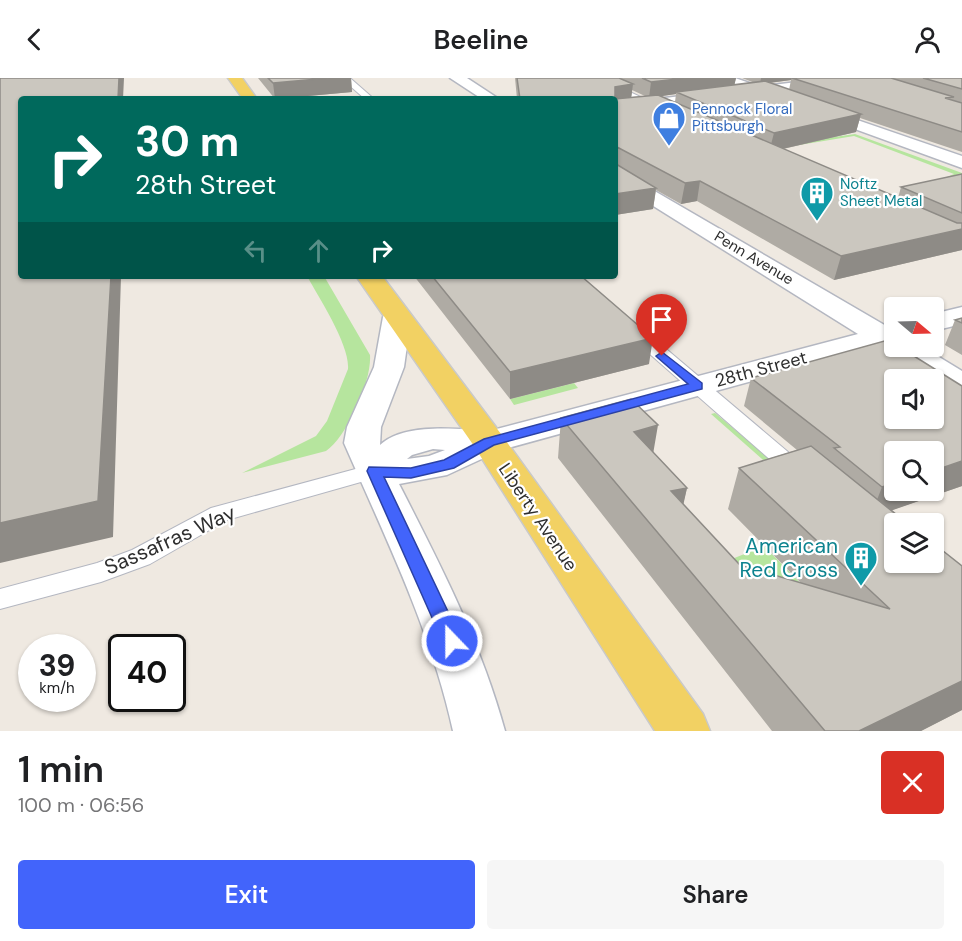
<!DOCTYPE html>
<html lang="en">
<head>
<meta charset="utf-8">
<style>
  :root { --surface:#fff; --page:#f6f6f6; --text:#202124; --muted:#757577; --accent:#4264fb }
  body { margin:0; font-family:"DM Sans",sans-serif; background:var(--page); color:var(--text); height:100vh; display:flex; flex-direction:column; font-size:22px; white-space:nowrap }
  * { box-sizing:border-box; margin:0 }
  p { font-size:20px; color:var(--muted) }
  .icon { flex:none; width:33px; height:33px; fill:none; stroke:currentColor; stroke-width:2; stroke-linecap:round; stroke-linejoin:round }
  .map { position:relative; height:653px; overflow:hidden }
  .drawer { display:flex; flex-direction:column; background:var(--surface); flex:1 }
  .drawer>* { flex:none }
  .banner { position:absolute; left:18px; top:18px; width:600px; height:183px; border-radius:6px; box-shadow:0 2px 4px #0004; background:#00695c; color:#fff; overflow:hidden }
  .needle { width:39px; rotate:109deg }
  .controls { position:absolute; left:884px; top:219px; display:grid; gap:12px }
  .controls a { display:grid; place-items:center; width:60px; height:60px; border-radius:6px; background:var(--surface); box-shadow:0 2px 4px #0004; font-size:30px }
  .speed { position:absolute; left:18px; top:556px; display:flex; gap:12px; font-size:30px; font-weight:700; text-align:center }
  .speed>* { display:grid; place-content:center; width:78px; height:78px; border-radius:50%; background:var(--surface); box-shadow:0 2px 4px #0004; line-height:1 }
  .speed small { font-size:15px; font-weight:400 }
  .speed .limit { border:3px solid #111; border-radius:9px; background:#fff; color:#111 }
  .pin { position:absolute; display:grid; place-items:center; width:51px; height:51px; color:#fff; margin:-62px -26px; border-radius:50% 50% 50% 0; rotate:-45deg; box-shadow:0 0 6px #0007 }
  .pin .icon { rotate:45deg }
  .me { position:absolute; width:66px; margin:-33px; rotate:338deg; stroke-linejoin:round; filter:drop-shadow(0 0 4px #0008) }
  .turn { display:flex; align-items:center; gap:21px; height:126px; padding:0 18px; font-size:27px }
  .turn .icon { width:78px; height:78px; stroke-width:2.5 }
  .turn b { display:block; font-size:42px; line-height:51px }
  .lanes { display:flex; align-items:center; height:57px; padding:0 18px; background:#0003; justify-content:center; gap:30px; direction:ltr }
  .lanes .off { opacity:.35 }
  .round { display:grid; place-items:center; flex:none; width:63px; height:63px; border-radius:6px; background:var(--page) }
  .headline { display:flex; align-items:center; justify-content:space-between; height:102px; padding:0 18px }
  h1 { font-size:36px; font-weight:600; line-height:45px }
  .primary-button { display:flex; gap:12px; margin-top:auto; padding:12px 18px }
  .primary-button a { flex:1; height:69px; border-radius:6px; background:var(--accent); color:#fff; font-size:24px; font-weight:600; line-height:69px; text-align:center }
  .primary-button a+a { background:var(--page); color:var(--text) }
  header { display:flex; justify-content:space-between; align-items:center; height:78px; padding:0 18px; background:var(--surface); font-size:27px; font-weight:600 }
  .map>svg:first-child { display:block }
  .green { fill:#b6e59e }
  .lines { fill:none; stroke-linecap:round; stroke-linejoin:round }
  .service-casing { stroke:#b4b7c1; stroke-width:2 }
  .minor-casing { stroke:#b4b7c1; stroke-width:3 }
  .tertiary-casing { stroke:#b4b7c1; stroke-width:3 }
  .primary-casing { stroke:#c9c9c9; stroke-width:3 }
  .service { fill:#fff; fill-rule:evenodd }
  .minor { fill:#fff; fill-rule:evenodd }
  .tertiary { fill:#fff; fill-rule:evenodd }
  .primary { fill:#f2d163; fill-rule:evenodd }
  .wall { fill:#afaba4; fill-rule:evenodd }
  .shaded-wall { fill:#8e8b86 }
  .building { fill:#cbc7bf; stroke:#8e8b86; stroke-width:1.5; fill-rule:evenodd }
  .route { fill:#4264fb; stroke:#2b41a3; stroke-width:1.5 }
  .labels { text-anchor:middle; stroke-width:4.5; stroke-linejoin:round; paint-order:stroke }
  .far-shop-label { font-size:15px; fill:#366cbe; stroke:#fff; text-anchor:start }
  .far-culture-label { font-size:15px; fill:#0d838f; stroke:#fff; text-anchor:start }
  .far-street-label { font-size:15px; fill:#2e2e2e; stroke:#fff }
  .street-label { font-size:18px; fill:#2e2e2e; stroke:#fff }
  .near-street-label { font-size:21px; fill:#2e2e2e; stroke:#fff }
  .near-culture-label { font-size:21px; fill:#0d838f; stroke:#fff; text-anchor:end }
</style>
</head>
<body>
<header><svg class="icon" aria-label="back" viewBox="0 0 24 24"><path d="M15 5l-7 7 7 7"/></svg>Beeline<svg class="icon" aria-label="person" viewBox="0 0 24 24"><circle cx="12" cy="8" r="4"/><path d="M4 21q1-7 8-7t8 7"/></svg></header>
<div class="map">
<svg width="962" height="653" viewBox="0 0 962 653">
  <rect width="100%" height="100%" fill="#efe9e1"/>
  <path class="green" d="M855 56 962 95V99H947L954 96 854 58 769 72 758 70Z
    M307 198H324L370 277C372 303 347 359 326 373L242 395 316 358 327 343 348 291C350 267 319 220 307 198Z
    M574 305 578 310 514 327 510 321Z
    M715 335 777 387 771 389 711 336Z
    M764 468 819 524 794 536 732 481Z"/>
  <g class="lines">
    <g class="service-casing">
      <path id="service" d="M341 0H350L374 21H365Z
        M589 0H600L664 30 656 32Z
        M633 247 639 248 807 390 810 395 807 400 799 402 791 400 627 256 625 252 627 248Z
        M374 386 382 388 385 393 382 398 227 442 150 486 101 504 0 531V511L97 485 132 472 211 430Z"/>
    </g>
    <g class="minor-casing">
      <path id="minor" d="M830 0H871L864 4 615 36V26Z
        M962 229V246L933 253V236Z"/>
    </g>
    <g class="tertiary-casing">
      <path id="tertiary" d="M450 0H467L499 21H482Z
        M715 0H735L962 78V90Z
        M615 90 893 252 894 268H921L962 293V317L951 314 879 268 501 372 447 397 399 406C440 486 481 565 505 653H453C431 552 385 459 344 365L347 349 374 289 383 239 387 233 397 231 407 233 411 239 404 289 381 349 380 367C405 344 458 351 489 353L858 256 615 104ZM433 371 445 372 429 378 407 381 412 377Z"/>
    </g>
    <g class="primary-casing">
      <path id="primary" d="M228 0H242L257 21H243Z
        M356 198H382L501 356 703 636 710 653H655L474 368Z"/>
    </g>
    <use href="#service" class="service"/>
    <use href="#minor" class="minor"/>
    <use href="#tertiary" class="tertiary"/>
    <use href="#primary" class="primary"/>
  </g>
  <path class="wall" d="M258 0H351L352 14 275 21Z
    M515 0H736L734 7 755 5 742 0H962V74L860 40 856 54 783 71 898 120 901 109 962 96V172L834 202 697 123 681 126 656 112 653 131 615 137V21H517ZM791 2 789 12 770 5ZM632 12 645 18 631 19ZM676 16 675 24 661 18Z
    M414 198H581L649 286 510 321Z
    M962 240V277L945 267 955 242Z
    M751 300 962 408 892 432 962 488V632L921 653H772L558 380 561 340 654 375 687 410 683 426 740 487 801 505 728 431 739 390 797 372 744 328Z"/>
  <path class="shaded-wall" d="M119 0H124L123 21H118Z
    M329 0H351L352 14 275 21 273 5Z
    M686 0H736L734 9 676 14V16L649 20 651 4Z
    M761 0H811H792L791 2 760 6Z
    M633 6 631 22 615 24V9Z
    M861 36 856 54 769 74 774 55Z
    M700 103 697 123 681 126 685 105Z
    M656 110 653 131 615 137V116Z
    M962 151V172L834 202 841 178Z
    M111 198H121L113 459 0 485V445Z
    M653 260 649 286 510 321V294Z
    M658 347 651 388 634 354Z
    M962 383V408L870 440 882 409 894 405V412H933V393Z
    M687 410 678 451 671 413Z
    M962 603V632L921 653H859Z"/>
  <path class="building" d="M0 0H119L118 21H21V198H111L98 423 0 445Z
    M268 0H329L273 5Z
    M517 0H619L633 6 615 9V21L658 17 957 145H962V151L841 178 700 103 685 105 617 69 616 86 656 110 615 116V21H520Z
    M642 0H686L651 4Z
    M792 0H891L954 19 945 20 962 25V54Z
    M923 0H962V11Z
    M765 3 861 36 774 55 676 14Z
    M962 96V135L901 109Z
    M432 198H581L653 260 510 294Z
    M962 240V245L955 242Z
    M888 262 894 266V268H898L962 308V383L933 393V374H894V405L882 409 834 370 840 369 751 300ZM894 302H933V340H894Z
    M631 321 658 347 634 354 687 410 671 413 740 487 890 531 739 390 811 368 908 446H894V484H933V465L962 488V603L859 653H825L561 340Z"/>
  <path class="route" d="M662 274 702 305V311L494 367 454 390 411 400 384 399 462 563 459 569 452 571 445 569 367 393 369 389 411 390 444 382 484 361 688 306 658 280 656 278Z"/>
  <defs>
    <g id="shop-pin" transform="scale(1.725)"><path d="M0 17L-7.5 6A9.5 9.5 0 1 1 7.5 6Z" fill="#3f7fe0" stroke="#fff"/><path d="M-5-2.5h2.3a2.7 3.5 0 0 1 5.4 0H5L5.5 6h-11ZM-1.5-2.5h3a1.5 2.3 0 0 0-3 0Z" fill="#fff"/></g>
    <g id="building-pin" transform="scale(1.725)"><path d="M0 17L-7.5 6A9.5 9.5 0 1 1 7.5 6Z" fill="#0f9aa8" stroke="#fff"/><path d="M-4-6H4V6H1V3H-1V6H-4ZM-2.5-4.3h1.7v1.8h-1.7ZM.8-4.3h1.7v1.8H.8ZM-2.5-1h1.7V.8h-1.7ZM.8-1h1.7V.8H.8Z" fill="#fff"/></g>
  </defs>
  <g fill-rule="evenodd">
    <use href="#shop-pin" x="669" y="40"/>
    <use href="#building-pin" x="817" y="115"/>
    <use href="#building-pin" x="861" y="480"/>
  </g>
  <g class="labels">
    <g class="far-shop-label">
      <text x="692" y="36">Pennock Floral<tspan x="692" dy="17">Pittsburgh</tspan></text>
    </g>
    <g class="far-culture-label">
      <text x="840" y="111">Noftz<tspan x="840" dy="17">Sheet Metal</tspan></text>
    </g>
    <g class="far-street-label">
      <text transform="translate(754 180) rotate(31)" y="5">Penn Avenue</text>
    </g>
    <g class="street-label">
      <text transform="translate(761 291) rotate(-15)" y="6">28th Street</text>
      <text transform="translate(538 439) rotate(56)" y="6">Liberty Avenue</text>
    </g>
    <g class="near-street-label">
      <text transform="translate(170 462) rotate(-24)" y="7">Sassafras Way</text>
    </g>
    <g class="near-culture-label">
      <text x="838" y="475">American<tspan x="838" dy="24">Red Cross</tspan></text>
    </g>
  </g>
</svg>
<div class="controls">
<a><svg class="needle" viewBox="-14 -14 28 28"><path d="M0-13l5 13h-10z" fill="#e53935"/><path d="M0 13l5-13h-10z" fill="#757577"/></svg></a>
<a><svg class="icon" aria-label="sound" viewBox="0 0 24 24"><path d="M4 9h4l5-4v14l-5-4H4zM17 9q2 3 0 6"/></svg></a>
<a><svg class="icon" aria-label="search" viewBox="0 0 24 24"><circle cx="10" cy="10" r="6"/><path d="M15 15l6 6"/></svg></a>
<a><svg class="icon" aria-label="layers" viewBox="0 0 24 24"><path d="M12 4l9 5-9 5-9-5zM3 14l9 5 9-5"/></svg></a>
</div>
<div class="speed"><div>39<small>km/h</small></div><div class="limit">40</div></div>
<div class="pin" style="left:662px;top:278px;background:#d93025"><svg class="icon" aria-label="arrive" viewBox="0 0 24 24"><path d="M6 21V4h12l-3 4 3 4H6"/></svg></div>
<svg class="me" style="left:452px;top:563px" viewBox="-20 -20 40 40"><circle r="17" fill="#4264fb" stroke="#fff" stroke-width="3"/><path d="M0-11L8 9 0 5-8 9z" fill="#fff"/></svg>
<div class="banner">
<div class="turn"><svg class="icon" aria-label="right" viewBox="0 0 24 24"><path d="M7 20v-9h11M14 6l5 5-5 5"/></svg><div><b>30 m</b>28th Street</div></div>
<div class="lanes"><svg class="icon off" aria-label="left" viewBox="0 0 24 24"><path d="M17 20v-9H6M10 6l-5 5 5 5"/></svg><svg class="icon off" aria-label="ahead" viewBox="0 0 24 24"><path d="M12 20V5M6 11l6-6 6 6"/></svg><svg class="icon" aria-label="right" viewBox="0 0 24 24"><path d="M7 20v-9h11M14 6l5 5-5 5"/></svg></div>
</div>
</div>
<section class="drawer">
<div class="headline"><div><h1>1 min</h1><p>100 m · 06:56</p></div><a class="round" style="background:#d93025;color:#fff"><svg class="icon" aria-label="close" viewBox="0 0 24 24"><path d="M6 6l12 12M18 6L6 18"/></svg></a></div>
<div class="primary-button"><a>Exit</a><a>Share</a></div>
</section>
</body>
</html>
